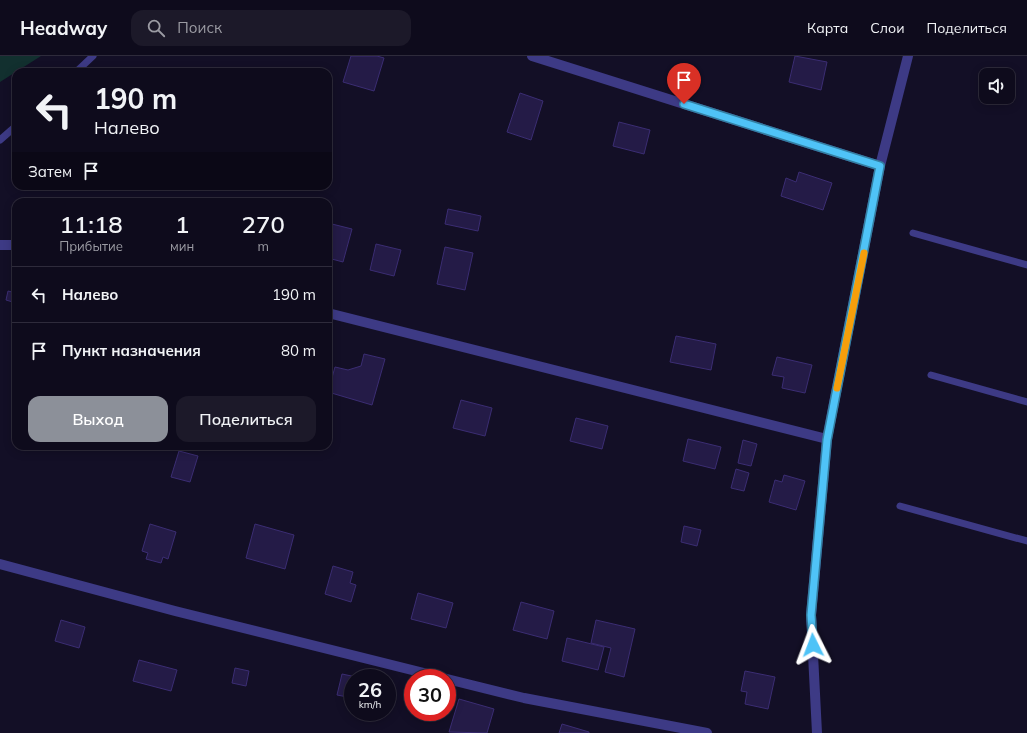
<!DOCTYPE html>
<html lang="ru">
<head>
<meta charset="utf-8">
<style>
  :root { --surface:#0e0b1c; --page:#1c1929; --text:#f1f3f6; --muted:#9b9ba3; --line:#2e2b3b; --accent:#8c9099 }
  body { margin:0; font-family:Mulish,sans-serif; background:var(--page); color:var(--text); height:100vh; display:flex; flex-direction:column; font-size:15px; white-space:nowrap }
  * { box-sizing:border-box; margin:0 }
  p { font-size:13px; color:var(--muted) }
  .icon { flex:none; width:22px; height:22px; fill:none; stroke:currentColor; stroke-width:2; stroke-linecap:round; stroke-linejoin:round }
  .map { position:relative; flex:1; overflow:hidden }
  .sheet { position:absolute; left:12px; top:142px; width:320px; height:252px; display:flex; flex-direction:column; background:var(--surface); border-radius:12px; box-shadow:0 2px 10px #0003,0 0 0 1px var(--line) }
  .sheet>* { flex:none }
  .banner { position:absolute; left:12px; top:12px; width:320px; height:122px; border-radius:12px; box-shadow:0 2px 10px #0003,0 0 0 1px var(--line); background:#0e0b1c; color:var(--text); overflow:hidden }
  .tools { position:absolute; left:979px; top:12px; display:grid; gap:8px }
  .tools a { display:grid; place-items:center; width:36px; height:36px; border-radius:8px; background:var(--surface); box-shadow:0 2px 10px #0003,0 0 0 1px var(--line); font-size:20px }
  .speed { position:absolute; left:344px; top:613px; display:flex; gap:8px; font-size:20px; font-weight:700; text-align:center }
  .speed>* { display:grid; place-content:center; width:52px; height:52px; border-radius:50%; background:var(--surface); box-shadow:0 2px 10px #0003,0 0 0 1px var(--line); line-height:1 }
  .speed small { font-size:10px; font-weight:400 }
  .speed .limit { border:6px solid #d22; background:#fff; color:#111 }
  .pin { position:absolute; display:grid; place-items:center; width:34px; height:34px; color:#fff; margin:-41px -17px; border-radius:50% 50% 50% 0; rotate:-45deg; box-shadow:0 0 4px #0007 }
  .pin .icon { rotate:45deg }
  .me { position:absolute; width:44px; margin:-22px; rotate:357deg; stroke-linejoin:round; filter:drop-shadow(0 0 3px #0008) }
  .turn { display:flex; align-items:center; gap:14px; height:84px; padding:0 16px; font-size:18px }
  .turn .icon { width:52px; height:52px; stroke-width:2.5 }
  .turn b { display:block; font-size:28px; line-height:34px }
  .then { display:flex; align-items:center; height:38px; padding:0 16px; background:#0003; gap:8px; font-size:15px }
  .eta { display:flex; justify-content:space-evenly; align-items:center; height:68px; text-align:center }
  .eta b { font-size:24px; font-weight:600; line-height:28px }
  .button { display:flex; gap:8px; margin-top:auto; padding:8px 16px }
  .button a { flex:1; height:46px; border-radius:12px; background:var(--accent); color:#fff; font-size:16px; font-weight:600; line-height:46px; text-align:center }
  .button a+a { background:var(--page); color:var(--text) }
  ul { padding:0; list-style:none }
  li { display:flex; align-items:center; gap:12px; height:56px; padding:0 16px; border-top:1px solid var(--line) }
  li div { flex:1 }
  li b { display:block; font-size:15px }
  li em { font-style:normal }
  header { display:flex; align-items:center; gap:24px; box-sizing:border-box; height:56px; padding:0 20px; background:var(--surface); border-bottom:1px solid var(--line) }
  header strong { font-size:19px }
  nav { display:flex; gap:22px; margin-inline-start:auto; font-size:14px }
  .search { width:280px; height:36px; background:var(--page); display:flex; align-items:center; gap:10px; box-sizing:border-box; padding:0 14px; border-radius:12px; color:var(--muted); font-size:15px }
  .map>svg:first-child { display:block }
  .green { fill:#12302f }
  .building { fill:#241b47; stroke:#3b2d73 }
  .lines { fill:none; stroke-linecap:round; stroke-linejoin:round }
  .service { stroke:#3d3a85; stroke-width:7 }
  .minor { stroke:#3d3a85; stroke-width:10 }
  .route-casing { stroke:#337fa1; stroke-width:10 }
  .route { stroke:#4fc3f7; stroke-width:7 }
  .slow { stroke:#f59e0b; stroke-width:7 }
</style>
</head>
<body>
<header>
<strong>Headway</strong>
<div class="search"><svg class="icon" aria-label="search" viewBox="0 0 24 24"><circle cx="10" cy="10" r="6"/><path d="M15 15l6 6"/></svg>Поиск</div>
<nav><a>Карта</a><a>Слои</a><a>Поделиться</a></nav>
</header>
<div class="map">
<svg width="1027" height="677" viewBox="0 0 1027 677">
  <rect width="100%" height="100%" fill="#130f26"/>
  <path class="green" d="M0 0H41L0 26Z"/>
  <path class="building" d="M351 0H377L384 2 374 35 343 26Z
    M795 0 827 6 821 34 789 26Z
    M520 37 543 45 531 84 507 76Z
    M619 66 650 74 644 98 613 90Z
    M799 116 832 127 823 154 781 140 786 122 796 126Z
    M448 153 481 160 478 175 445 168Z
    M328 167 352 173 343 206 328 202Z
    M376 188 401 194 394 220 370 214Z
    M445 191 473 197 465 234 437 228Z
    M8 235 16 237V247L6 244Z
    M676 280 716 288 711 314 670 306Z
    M364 298 385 303 372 349 328 336 335 311 348 314 361 310Z
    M777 301 812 309 805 337 782 332 784 321 772 319Z
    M461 344 492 352 485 380 453 372Z
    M576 362 608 370 602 393 570 385Z
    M688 383 721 391 715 413 683 405Z
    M743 384 757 388 751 410 738 407Z
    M179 395 198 400 190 426 171 421Z
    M736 413 749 417 744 435 731 432Z
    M784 419 805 425 796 454 769 446 775 424 782 426Z
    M150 468 176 476 168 503 163 501 161 507 146 503 148 497 142 495Z
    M255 468 294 479 285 513 246 502Z
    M684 470 701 474 697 490 681 486Z
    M333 510 353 516 350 527 356 529 351 546 325 538Z
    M418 537 453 547 446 572 411 563Z
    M521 546 554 555 547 583 513 574Z
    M61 564 85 571 79 592 55 585Z
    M596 564 635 573 624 621 605 616 611 592 591 587Z
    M567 582 604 591 598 614 562 605Z
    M139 604 177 614 171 635 133 625Z
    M235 612 249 615 246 630 232 627Z
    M745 615 775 621 768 653 745 648 747 636 741 635Z
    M342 618 361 622H353V642L337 639Z
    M459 643 494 653 487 677 449 676Z
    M562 668 589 676V677H559Z"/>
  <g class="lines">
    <path class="service" d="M76 16 93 0
      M0 84 16 70
      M913 177 1027 209
      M931 319 1027 346
      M900 450 1027 485"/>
    <path class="minor" d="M532 0 880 110
      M0 189H16
      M328 257 827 383
      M0 508 175 555 444 622
      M447 623 524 642 707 677
      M817 677 811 559 827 383 880 110 908 0"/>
  </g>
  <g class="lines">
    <g class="route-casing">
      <path id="route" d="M684 48 880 110 827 384 811 559 813 589"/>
    </g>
    <use href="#route" class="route"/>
    <path class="slow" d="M837 332 864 197"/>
  </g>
</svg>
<div class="tools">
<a><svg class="icon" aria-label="sound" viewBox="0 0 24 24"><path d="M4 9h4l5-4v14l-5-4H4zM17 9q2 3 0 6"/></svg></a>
</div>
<div class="speed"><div>26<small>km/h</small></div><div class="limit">30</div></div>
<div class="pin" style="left:684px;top:48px;background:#d93025"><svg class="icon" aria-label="arrive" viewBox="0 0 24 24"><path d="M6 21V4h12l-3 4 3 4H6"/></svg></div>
<svg class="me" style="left:813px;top:589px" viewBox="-20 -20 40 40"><path d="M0-17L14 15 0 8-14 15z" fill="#4fc3f7" stroke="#fff" stroke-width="4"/></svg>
<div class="banner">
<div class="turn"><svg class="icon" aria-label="left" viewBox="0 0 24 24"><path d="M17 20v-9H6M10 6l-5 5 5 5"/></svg><div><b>190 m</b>Налево</div></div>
<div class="then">Затем<svg class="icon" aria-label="arrive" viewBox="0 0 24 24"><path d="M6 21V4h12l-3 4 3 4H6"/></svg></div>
</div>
<section class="sheet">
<div class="eta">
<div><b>11:18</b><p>Прибытие</p></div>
<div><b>1</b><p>мин</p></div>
<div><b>270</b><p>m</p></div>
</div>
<ul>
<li><svg class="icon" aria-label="left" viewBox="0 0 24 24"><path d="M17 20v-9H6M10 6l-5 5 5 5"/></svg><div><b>Налево</b></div><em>190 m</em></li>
<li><svg class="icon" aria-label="arrive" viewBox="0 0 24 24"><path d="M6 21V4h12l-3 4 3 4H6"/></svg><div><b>Пункт назначения</b></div><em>80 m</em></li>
</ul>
<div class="button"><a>Выход</a><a>Поделиться</a></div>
</section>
</div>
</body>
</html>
